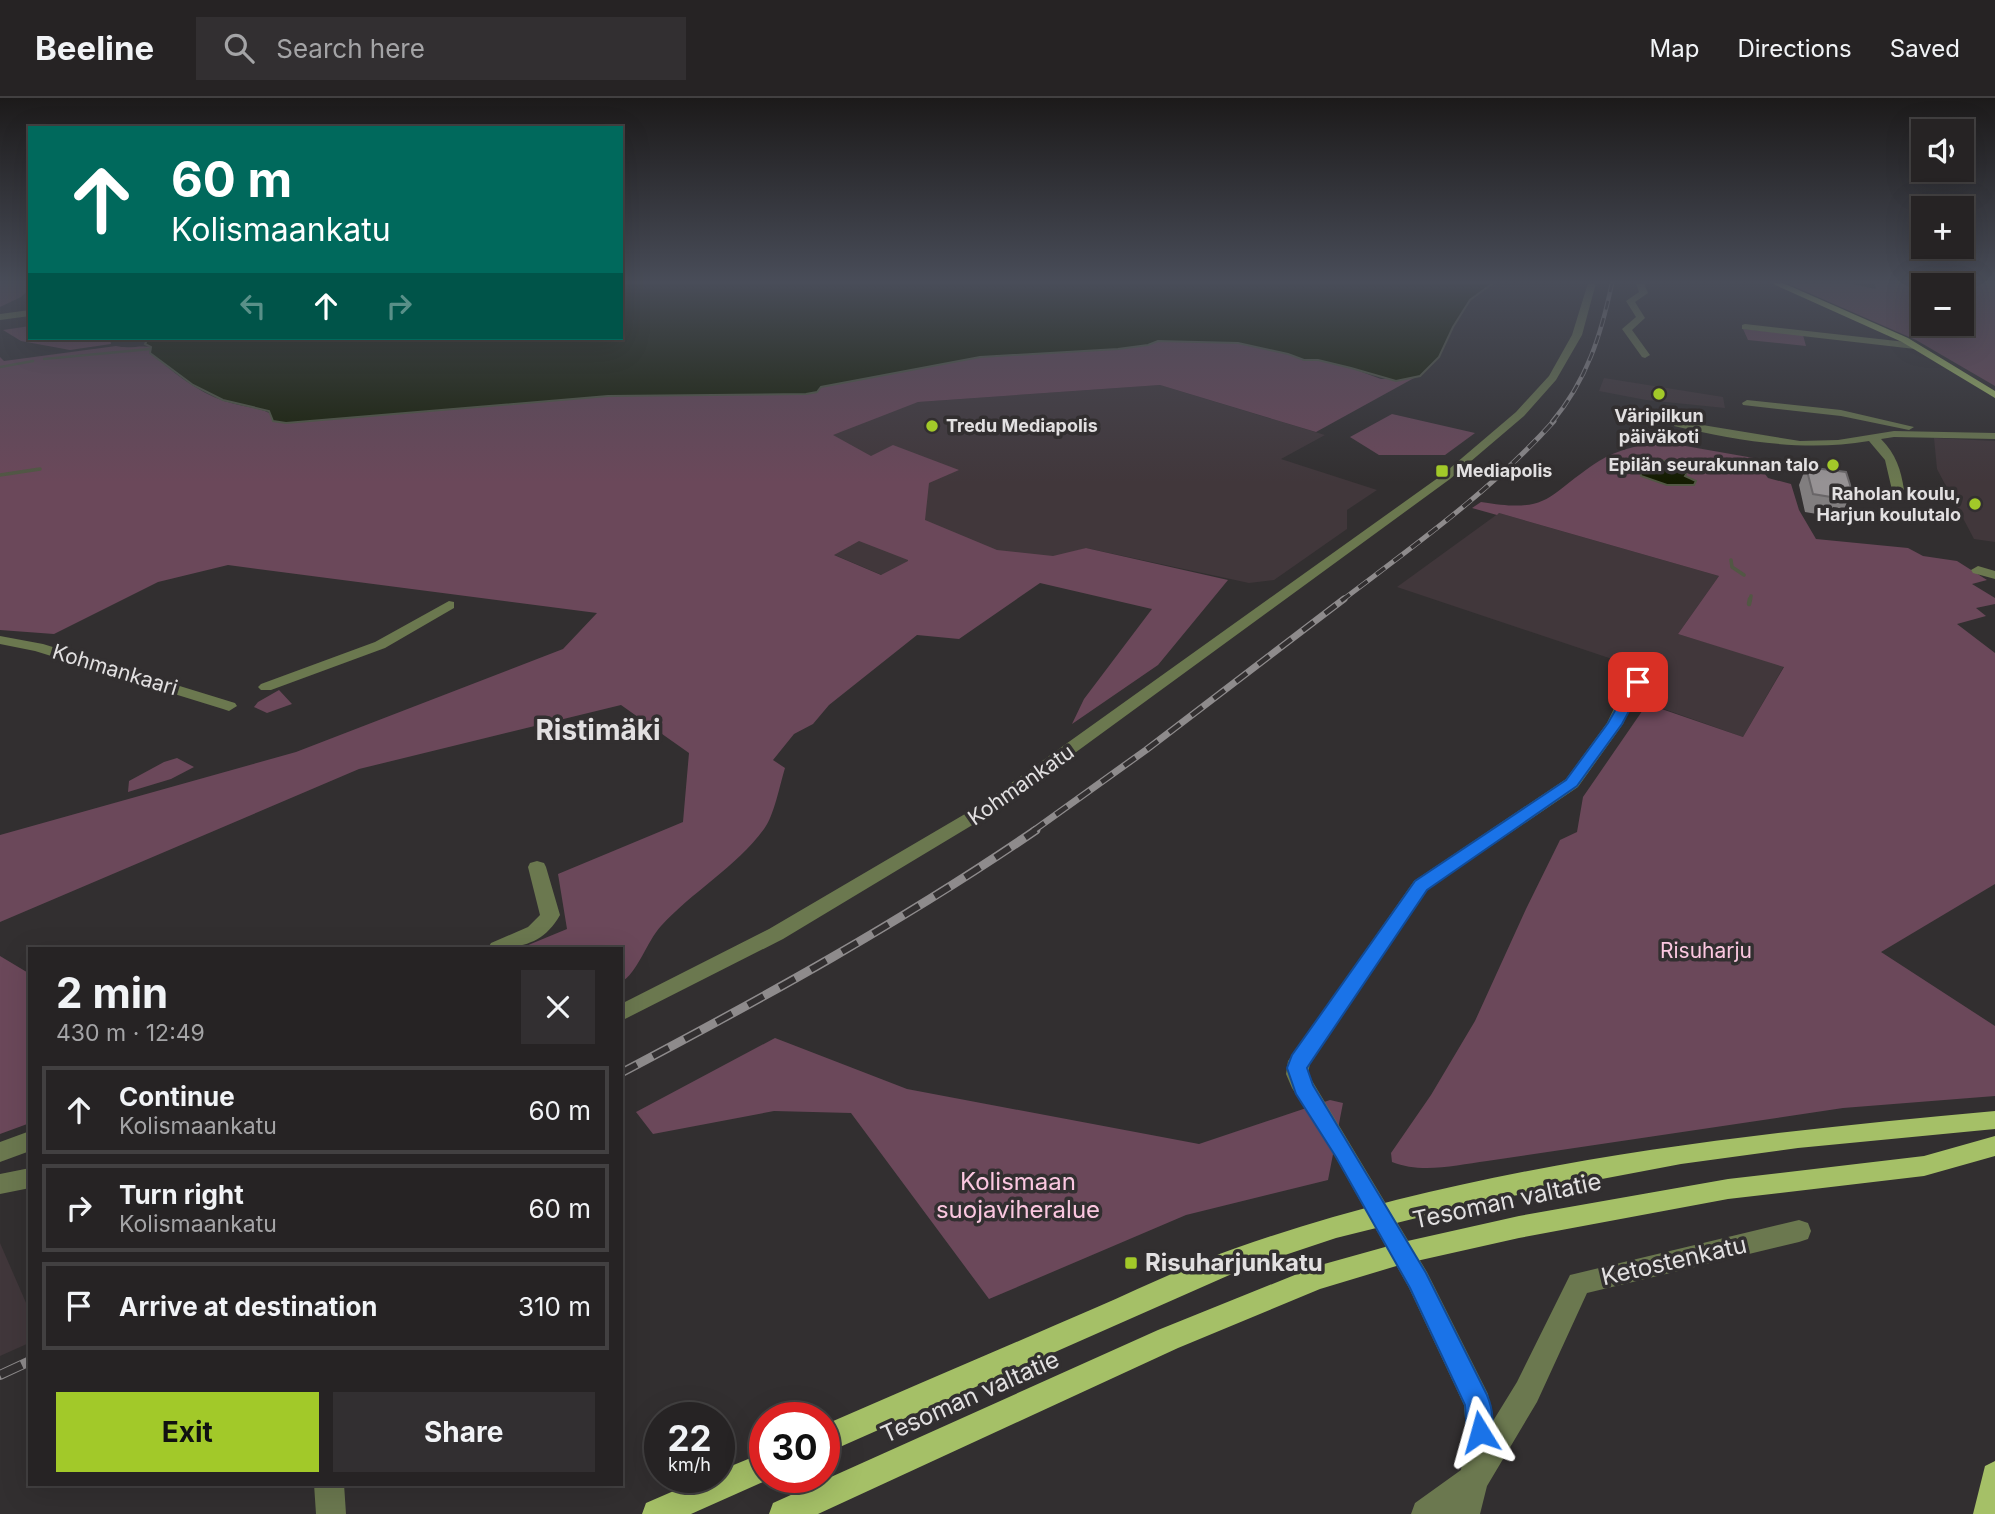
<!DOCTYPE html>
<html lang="en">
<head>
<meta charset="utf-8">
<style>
  :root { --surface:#262324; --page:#322f31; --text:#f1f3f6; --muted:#a4a4a6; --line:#424041; --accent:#a2c929 }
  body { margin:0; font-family:Inter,sans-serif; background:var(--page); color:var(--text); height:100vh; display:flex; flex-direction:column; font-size:26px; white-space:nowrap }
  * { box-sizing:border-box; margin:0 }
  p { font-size:23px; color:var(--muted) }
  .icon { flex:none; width:38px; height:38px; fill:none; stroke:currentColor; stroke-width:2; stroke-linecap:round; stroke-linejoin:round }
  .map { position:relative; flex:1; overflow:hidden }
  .drawer { position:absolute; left:28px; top:849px; width:595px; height:539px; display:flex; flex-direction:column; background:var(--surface); border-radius:0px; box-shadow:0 7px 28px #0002,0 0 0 2px var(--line) }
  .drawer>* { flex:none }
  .banner { position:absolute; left:28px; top:28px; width:595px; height:214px; border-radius:0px; box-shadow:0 7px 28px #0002,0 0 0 2px var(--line); background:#00695c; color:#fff; overflow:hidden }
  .controls { position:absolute; left:1911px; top:21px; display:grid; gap:14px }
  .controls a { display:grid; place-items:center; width:63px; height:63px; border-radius:0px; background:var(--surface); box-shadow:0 7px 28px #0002,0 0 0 2px var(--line); font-size:35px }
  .speed { position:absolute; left:644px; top:1304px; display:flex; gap:14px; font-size:35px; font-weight:700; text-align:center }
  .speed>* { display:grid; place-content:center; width:91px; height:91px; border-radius:50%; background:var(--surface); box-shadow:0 7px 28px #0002,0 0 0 2px var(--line); line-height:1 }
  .speed small { font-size:18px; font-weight:400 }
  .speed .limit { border:10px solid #d22; background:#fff; color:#111 }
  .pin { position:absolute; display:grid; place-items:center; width:60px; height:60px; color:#fff; margin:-30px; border-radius:14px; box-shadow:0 4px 10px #0006 }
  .me { position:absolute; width:77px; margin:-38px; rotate:352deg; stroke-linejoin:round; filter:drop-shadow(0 0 5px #0008) }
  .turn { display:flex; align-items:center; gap:24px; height:147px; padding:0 28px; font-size:32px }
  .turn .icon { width:91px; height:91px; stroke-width:2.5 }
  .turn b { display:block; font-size:49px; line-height:60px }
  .lanes { display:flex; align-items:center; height:66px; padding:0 28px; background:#0003; justify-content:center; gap:35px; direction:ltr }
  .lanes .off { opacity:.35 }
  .round { display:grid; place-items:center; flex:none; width:74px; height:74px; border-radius:0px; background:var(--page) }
  .headline { display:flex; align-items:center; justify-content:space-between; height:119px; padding:0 28px }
  h1 { font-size:42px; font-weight:700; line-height:52px }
  .button { display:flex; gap:14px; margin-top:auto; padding:14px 28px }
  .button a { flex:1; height:80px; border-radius:0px; background:var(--accent); color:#111; font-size:28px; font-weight:700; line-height:80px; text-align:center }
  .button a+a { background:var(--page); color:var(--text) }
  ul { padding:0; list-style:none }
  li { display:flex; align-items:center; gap:21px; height:88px; margin:0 14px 10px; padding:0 14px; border:4px solid var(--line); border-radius:0px }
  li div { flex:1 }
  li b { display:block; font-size:26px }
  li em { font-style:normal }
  header { display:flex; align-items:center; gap:42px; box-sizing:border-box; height:98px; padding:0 35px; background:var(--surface); border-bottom:2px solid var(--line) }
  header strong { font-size:33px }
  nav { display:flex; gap:38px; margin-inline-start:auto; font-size:24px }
  .search { width:490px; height:63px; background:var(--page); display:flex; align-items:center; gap:18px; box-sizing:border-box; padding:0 24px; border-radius:0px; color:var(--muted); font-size:26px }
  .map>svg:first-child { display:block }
  .built { fill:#41373b }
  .green { fill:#6b485a; fill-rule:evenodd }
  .water { fill:#141c01; stroke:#525744; stroke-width:2 }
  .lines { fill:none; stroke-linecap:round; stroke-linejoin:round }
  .stream-far2 { stroke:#525744; stroke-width:2.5 }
  .stream-far1 { stroke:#525744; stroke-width:3.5 }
  .stream { stroke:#525744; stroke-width:4.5 }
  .minor { fill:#6b784f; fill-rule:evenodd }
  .major { fill:#a5c067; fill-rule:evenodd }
  .rail-far4-casing { stroke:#8e8b8c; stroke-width:4.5 }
  .rail-far3-casing { stroke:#8e8b8c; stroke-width:5 }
  .rail-far2-casing { stroke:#8e8b8c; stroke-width:7 }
  .rail-far1-casing { stroke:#8e8b8c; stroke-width:9 }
  .rail-casing { stroke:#8e8b8c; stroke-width:10 }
  .rail-far4 { stroke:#322f30; stroke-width:2.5; stroke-dasharray:9; stroke-linecap:butt }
  .rail-far3 { stroke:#322f30; stroke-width:3.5; stroke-dasharray:11; stroke-linecap:butt }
  .rail-far2 { stroke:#322f30; stroke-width:4.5; stroke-dasharray:14; stroke-linecap:butt }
  .rail-far1 { stroke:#322f30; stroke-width:6; stroke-dasharray:18; stroke-linecap:butt }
  .rail { stroke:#322f30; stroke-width:8; stroke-dasharray:24; stroke-linecap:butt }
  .wall { fill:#817e7f }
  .building { fill:#969294; stroke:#696668; stroke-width:2 }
  .route { fill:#1a73e8; stroke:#114b97; stroke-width:2 }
  .poi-dot { fill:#a2c929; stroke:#322f30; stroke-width:2.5 }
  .labels { text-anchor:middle; stroke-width:7; stroke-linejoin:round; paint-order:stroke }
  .far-poi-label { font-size:18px; font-weight:bold; fill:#e2e0e1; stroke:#322f30; text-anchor:start }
  .street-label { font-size:21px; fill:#e2e0e1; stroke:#322f30 }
  .park-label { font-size:21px; fill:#fbc7e0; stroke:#322f30 }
  .near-park-label { font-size:24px; fill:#fbc7e0; stroke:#322f30 }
  .near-street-label { font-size:24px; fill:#e2e0e1; stroke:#322f30 }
  .near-poi-label { font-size:24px; font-weight:bold; fill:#e2e0e1; stroke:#322f30; text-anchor:start }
  .district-label { font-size:28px; font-weight:bold; fill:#e2e0e1; stroke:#322f30 }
</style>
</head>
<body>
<header>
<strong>Beeline</strong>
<div class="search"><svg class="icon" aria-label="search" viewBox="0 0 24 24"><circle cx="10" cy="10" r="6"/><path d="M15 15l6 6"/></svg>Search here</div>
<nav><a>Map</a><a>Directions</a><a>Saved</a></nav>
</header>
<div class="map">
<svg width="1995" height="1416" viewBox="0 0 1995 1416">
  <rect width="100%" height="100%" fill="#322f30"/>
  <path class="built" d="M1604 280 1723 299 1725 310 1646 302 1599 293Z
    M1160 287 1325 337 1281 361 1377 392 1347 412V431L1274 482 1249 485 1086 450 929 497 771 430 741 348 918 304Z
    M1934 340 1995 343V444L1974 441 1937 371Z
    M1499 415 1719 478 1678 536 1784 568 1743 639 1613 593 1627 566 1397 489Z
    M0 1145 30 1214 29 1245 0 1258Z"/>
  <path class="green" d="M30 185V190L21 199 0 209V185Z
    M1847 185 1876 191 1875 185H1995V288L1916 242 1786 185ZM1923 187H1962V226H1923Z
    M30 228V240H110L111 246 70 252 21 243 3 232Z
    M1743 231 1803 237 1806 248 1748 242Z
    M1158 243 1238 245 1288 256 1304 262H1318L1351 270 1381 281 1414 280 1316 334 1160 287 918 304 833 337 871 358 893 347 959 372 929 385 925 422 997 452 1053 458 1086 450 1228 482 1158 567 1072 626 1084 601 1152 511 1040 485 959 541 917 537 829 607 813 626 794 636 773 662 785 670C780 686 774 718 764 731 736 769 692 794 661 828 647 843 637 876 621 884V850H521L567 831 558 776 683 724 689 655 621 607 359 671 0 824V737L296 654 563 551 597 515 228 467 158 484 54 536 0 532V259L4 263 116 248C129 251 139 247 151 249L150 255C172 273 197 294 224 303 250 311 263 308 286 325L608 298 805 296 817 294 820 289 980 259 1118 251 1148 247ZM859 443 908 462V463L881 477 834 457Z
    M1392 316 1475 335 1445 357H1379L1350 339Z
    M1657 343 1765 362 1762 372 1768 380 1791 386 1799 412 1816 441 1908 450 1923 458 1957 463 1987 482 1972 486 1995 500V506L1976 510 1986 518 1957 526 1995 555V786L1881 854 1995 928V998L1843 1010 1487 1063C1456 1067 1422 1076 1392 1064L1391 1055 1431 997 1475 923 1526 811 1560 742 1577 734 1583 699 1647 606 1743 639 1784 569 1678 536 1719 478 1499 415 1497 417 1472 410 1481 404C1552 416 1546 397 1599 363 1616 352 1638 348 1657 343Z
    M279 592 292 606 267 615 254 609 258 604Z
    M177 660 194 669 171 681 128 694 129 683 164 664Z
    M0 858 30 876V1025L0 1036Z
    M775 940 907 991 1199 1046 1330 1002 1343 1005 1328 1082 1186 1117 989 1201 851 1015 774 1013 653 1036 636 1014Z"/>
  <path class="water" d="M621 185H1493L1470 202 1453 229 1439 259 1420 278 1396 283 1351 270 1318 262H1304L1288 256 1238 245 1158 243 1148 247 1118 251 980 259 821 289 817 294 806 296 608 298 286 325 273 323 269 313 223 302 193 287 150 255 151 249 145 246 148 240H621Z
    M1654 362 1682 364 1691 368 1685 378 1696 383 1694 387H1667L1641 378 1639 368Z"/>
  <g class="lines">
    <path class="stream-far2" d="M44 261 150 251
      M0 269 33 263"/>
    <path class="stream-far1" d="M0 377 40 371
      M1731 462 1732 469 1744 477
      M1750 503 1751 498"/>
    <path class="stream" d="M1749 506 1750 501"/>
    <path class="minor" d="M1588 185H1596L1582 237 1556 282 1524 318 1450 381 994 714 783 841 621 923V906L769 831 982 706 1442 377 1516 314 1549 278 1572 237Z
      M1636 185H1644L1648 195 1635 204 1645 220 1632 232 1650 257 1645 260 1642 259 1622 231 1636 219 1626 203 1639 194Z
      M30 212V218L0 222V216Z
      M1745 226 1915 245 1920 248 1915 251 1742 231V227Z
      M1747 302 1841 312 1914 329 1909 332 1841 318 1743 307 1742 305Z
      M1678 323 1800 343 1838 342 1894 333 1995 335V341L1894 339 1881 341C1896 356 1901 372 1904 392L1898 396 1892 392 1885 362 1869 343C1804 354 1738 343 1674 328V324Z
      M1978 468 1995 473V481L1973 475 1971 472Z
      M449 503 454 504V510L385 550 271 592H261L258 589 261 586 375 544Z
      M0 538 43 546 235 605 237 608 229 613 223 611 35 553 0 546Z
      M1649 561 1657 566 1634 602 1623 626 1578 689 1428 791 1310 965 1308 976 1427 1174 1488 1296 1493 1323 1517 1284 1570 1177 1799 1122 1808 1125 1811 1133 1808 1141 1799 1144 1587 1195 1537 1304 1487 1388 1480 1416H1411L1415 1405 1461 1372 1466 1334 1464 1307 1409 1190 1336 1060 1292 990 1286 976 1288 963 1414 783 1566 681 1607 625 1618 602 1644 563Z
      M537 763 544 765 546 769 560 817C543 847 520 850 488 850L491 845 528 829 540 817 528 769 530 765Z
      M30 1033V1053L0 1064V1044Z
      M30 1070V1090L0 1096V1076Z
      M314 1386H344L346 1416H316Z"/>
    <path class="major" d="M1771 185H1783L1908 240 1995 293V300L1902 244Z
      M1995 1013V1031L1798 1050 1681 1066 1481 1104 1336 1140 1243 1171 824 1356V1327C914 1288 1005 1249 1095 1210 1141 1190 1188 1167 1236 1150 1479 1065 1740 1036 1995 1013Z
      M1995 1038V1058L1924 1078 1728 1101 1519 1140 1403 1166 1320 1191 1178 1250 818 1416H769L773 1405 1158 1232 1317 1168 1403 1144 1519 1118 1728 1081 1924 1058Z
      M765 1354V1379H774L691 1416H642L646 1405 706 1379H719V1373Z
      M1995 1363V1416H1973L1985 1368Z"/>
    <g class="rail-far4-casing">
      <path id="rail-far4" d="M1552 324C1587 282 1601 237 1612 185"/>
    </g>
    <g class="rail-far3-casing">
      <path id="rail-far3" d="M1341 503C1416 446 1491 393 1554 323"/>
    </g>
    <g class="rail-far2-casing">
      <path id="rail-far2" d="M1033 733 1146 652 1344 501"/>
    </g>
    <g class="rail-far1-casing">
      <path id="rail-far1" d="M621 975C763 900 903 823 1036 732"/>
    </g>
    <g class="rail-casing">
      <path id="rail" d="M0 1277 30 1263"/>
    </g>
    <use href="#rail-far4" class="rail-far4"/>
    <use href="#rail-far3" class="rail-far3"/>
    <use href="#rail-far2" class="rail-far2"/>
    <use href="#rail-far1" class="rail-far1"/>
    <use href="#rail" class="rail"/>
  </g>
  <path class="wall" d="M1806 369 1852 393 1844 411 1833 409 1829 418 1805 414 1799 387Z"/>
  <path class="building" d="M1806 369 1846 374 1852 393 1834 390 1837 400 1813 396Z"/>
  <linearGradient id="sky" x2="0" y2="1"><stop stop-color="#1c1a1a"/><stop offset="0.48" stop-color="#494d59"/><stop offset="1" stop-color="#494d59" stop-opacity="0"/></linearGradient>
  <rect width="1995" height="384" fill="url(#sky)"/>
  <path class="route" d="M1638 580 1645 584 1622 626 1577 688 1427 792 1307 970 1313 987 1426 1175 1487 1297C1493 1311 1495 1329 1489 1344L1480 1347 1471 1344 1467 1334 1465 1307 1410 1190 1336 1059 1296 996 1287 970 1292 957 1415 783 1566 682 1608 625 1633 581Z"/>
  <g class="poi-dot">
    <circle cx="1659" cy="296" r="7"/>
    <circle cx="932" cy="328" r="7"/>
    <circle cx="1833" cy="367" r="7"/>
    <rect x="1435" y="366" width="14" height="14" rx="3.5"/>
    <circle cx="1975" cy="406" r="7"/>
    <rect x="1124" y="1158" width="14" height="14" rx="3.5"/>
  </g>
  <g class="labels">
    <g class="far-poi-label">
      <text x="1659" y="324" text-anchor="middle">Väripilkun<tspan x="1659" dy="21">päiväkoti</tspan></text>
      <text x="946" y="334">Tredu Mediapolis</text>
      <text x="1819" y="373" text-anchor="end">Epilän seurakunnan talo</text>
      <text x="1456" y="379">Mediapolis</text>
      <text x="1961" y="402" text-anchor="end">Raholan koulu,<tspan x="1961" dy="21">Harjun koulutalo</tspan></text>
    </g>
    <g class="street-label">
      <text transform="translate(115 572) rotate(17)" y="7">Kohmankaari</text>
      <text transform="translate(1021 687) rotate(-35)" y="7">Kohmankatu</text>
    </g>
    <g class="park-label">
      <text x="1706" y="860">Risuharju</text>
    </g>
    <g class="near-park-label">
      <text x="1018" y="1092">Kolismaan<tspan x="1018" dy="28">suojaviheralue</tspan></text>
    </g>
    <g class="near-street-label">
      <text transform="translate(1507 1103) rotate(-12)" y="8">Tesoman valtatie</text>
      <text transform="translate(1674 1163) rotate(-13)" y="8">Ketostenkatu</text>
      <text transform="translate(970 1299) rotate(-24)" y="8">Tesoman valtatie</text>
    </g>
    <g class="near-poi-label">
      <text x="1145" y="1173">Risuharjunkatu</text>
    </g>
    <g class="district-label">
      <text x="598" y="642">Ristimäki</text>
    </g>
  </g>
</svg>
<div class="controls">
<a><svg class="icon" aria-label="sound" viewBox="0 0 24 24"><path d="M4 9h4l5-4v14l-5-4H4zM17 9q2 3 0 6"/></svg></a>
<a>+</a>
<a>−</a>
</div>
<div class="speed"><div>22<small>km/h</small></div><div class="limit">30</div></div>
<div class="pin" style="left:1638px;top:584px;background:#d93025"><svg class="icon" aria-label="arrive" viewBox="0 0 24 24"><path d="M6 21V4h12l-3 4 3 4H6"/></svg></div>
<svg class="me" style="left:1480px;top:1334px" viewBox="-20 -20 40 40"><path d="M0-17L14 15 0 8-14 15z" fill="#1a73e8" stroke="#fff" stroke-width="4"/></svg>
<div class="banner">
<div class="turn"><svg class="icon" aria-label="ahead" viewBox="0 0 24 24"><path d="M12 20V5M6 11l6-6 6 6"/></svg><div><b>60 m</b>Kolismaankatu</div></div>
<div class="lanes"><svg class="icon off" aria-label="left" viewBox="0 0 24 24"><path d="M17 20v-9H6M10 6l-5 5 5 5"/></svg><svg class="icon" aria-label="ahead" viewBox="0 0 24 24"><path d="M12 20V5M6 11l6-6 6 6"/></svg><svg class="icon off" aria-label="right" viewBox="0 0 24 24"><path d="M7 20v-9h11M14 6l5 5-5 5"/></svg></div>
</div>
<section class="drawer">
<div class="headline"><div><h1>2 min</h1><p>430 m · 12:49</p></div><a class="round"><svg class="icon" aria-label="close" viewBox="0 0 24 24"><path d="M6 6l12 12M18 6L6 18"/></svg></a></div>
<ul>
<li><svg class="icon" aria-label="ahead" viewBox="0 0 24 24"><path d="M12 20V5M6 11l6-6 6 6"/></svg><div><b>Continue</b><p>Kolismaankatu</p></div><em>60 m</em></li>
<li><svg class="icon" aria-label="right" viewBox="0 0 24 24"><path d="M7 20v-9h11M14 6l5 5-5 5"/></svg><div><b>Turn right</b><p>Kolismaankatu</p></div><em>60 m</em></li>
<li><svg class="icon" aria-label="arrive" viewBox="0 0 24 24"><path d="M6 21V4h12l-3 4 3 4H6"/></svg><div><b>Arrive at destination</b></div><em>310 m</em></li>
</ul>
<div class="button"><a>Exit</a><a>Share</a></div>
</section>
</div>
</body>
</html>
